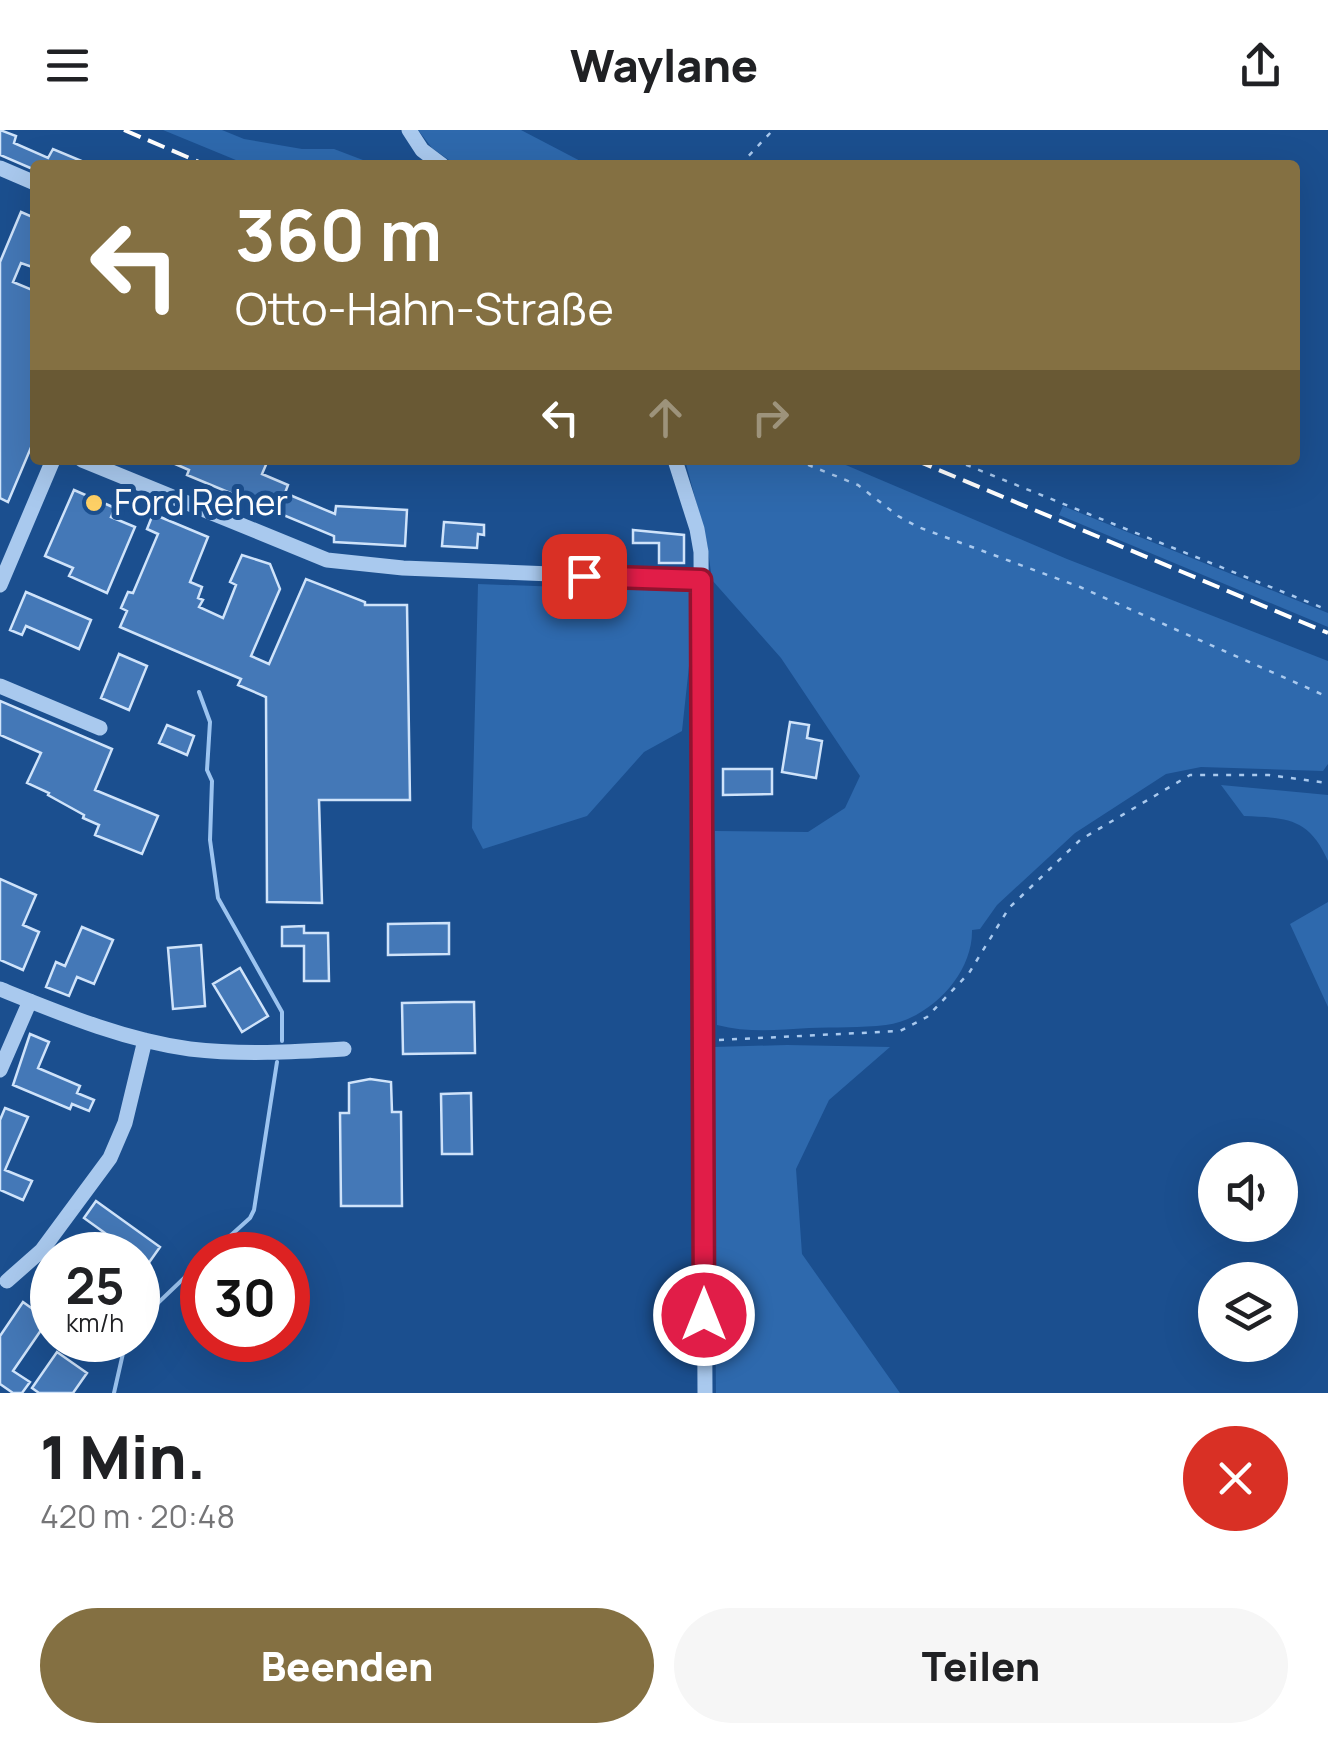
<!DOCTYPE html>
<html lang="de">
<head>
<meta charset="utf-8">
<style>
  :root { --surface:#fff; --page:#f6f6f6; --text:#202124; --muted:#757577; --accent:#847042 }
  body { margin:0; font-family:Manrope,sans-serif; background:var(--page); color:var(--text); height:100vh; display:flex; flex-direction:column; font-size:38px; white-space:nowrap }
  * { box-sizing:border-box; margin:0 }
  p { font-size:32px; color:var(--muted) }
  .icon { flex:none; width:55px; height:55px; fill:none; stroke:currentColor; stroke-width:2; stroke-linecap:round; stroke-linejoin:round }
  .map { position:relative; height:1263px; overflow:hidden }
  .panel { display:flex; flex-direction:column; background:var(--surface); flex:1 }
  .panel>* { flex:none }
  .banner { position:absolute; left:30px; top:30px; width:1270px; height:305px; border-radius:10px; box-shadow:0 10px 40px #0002; background:#847042; color:#fff; overflow:hidden }
  .tools { position:absolute; left:1198px; top:1012px; display:grid; gap:20px }
  .tools a { display:grid; place-items:center; width:100px; height:100px; border-radius:50%; background:var(--surface); box-shadow:0 10px 40px #0002; font-size:50px }
  .speed { position:absolute; left:30px; top:1102px; display:flex; gap:20px; font-size:50px; font-weight:700; text-align:center }
  .speed>* { display:grid; place-content:center; width:130px; height:130px; border-radius:50%; background:var(--surface); box-shadow:0 10px 40px #0002; line-height:1 }
  .speed small { font-size:25px; font-weight:400 }
  .speed .limit { border:15px solid #d22; background:#fff; color:#111 }
  .pin { position:absolute; display:grid; place-items:center; width:85px; height:85px; color:#fff; margin:-42px; border-radius:20px; box-shadow:0 5px 15px #0006 }
  .me { position:absolute; width:110px; margin:-55px; rotate:0deg; stroke-linejoin:round; filter:drop-shadow(0 0 8px #0008) }
  .turn { display:flex; align-items:center; gap:35px; height:210px; padding:0 40px; font-size:45px }
  .turn .icon { width:130px; height:130px; stroke-width:2.5 }
  .turn b { display:block; font-size:70px; line-height:85px }
  .lanes { display:flex; align-items:center; height:95px; padding:0 40px; background:#0003; justify-content:center; gap:50px; direction:ltr }
  .lanes .off { opacity:.35 }
  .round { display:grid; place-items:center; flex:none; width:105px; height:105px; border-radius:52px; background:var(--page) }
  .headline { display:flex; align-items:center; justify-content:space-between; height:170px; padding:0 40px }
  h1 { font-size:60px; font-weight:800; line-height:75px }
  .primary-button { display:flex; gap:20px; margin-top:auto; padding:20px 40px }
  .primary-button a { flex:1; height:115px; border-radius:60px; background:var(--accent); color:#fff; font-size:40px; font-weight:800; line-height:115px; text-align:center }
  .primary-button a+a { background:var(--page); color:var(--text) }
  header { display:flex; justify-content:space-between; align-items:center; height:130px; padding:0 40px; background:var(--surface); font-size:45px; font-weight:800 }
  .map>svg:first-child { display:block }
  .green { fill:#2e69ad }
  .lines { fill:none; stroke-linecap:round; stroke-linejoin:round }
  .stream { stroke:#9cc4f0; stroke-width:4 }
  .building { fill:#4478b7; stroke:#cfe3fa; stroke-width:2.5 }
  .path { stroke:#a9c9ee; stroke-width:2.5; stroke-dasharray:5 8; stroke-linecap:butt }
  .minor { stroke:#a9c9ee; stroke-width:15 }
  .rail { stroke:#fff; stroke-width:4; stroke-dasharray:18 8; stroke-linecap:butt }
  .route-casing { stroke:#92132f; stroke-width:25 }
  .route { stroke:#e11d48; stroke-width:18 }
  .poi-dot { fill:#ffd166; stroke:#1b4f8f; stroke-width:4 }
  .labels { text-anchor:middle; stroke-width:10; stroke-linejoin:round; paint-order:stroke }
  .poi-label { font-size:35px; fill:#fff; stroke:#1b4f8f; text-anchor:start }
</style>
</head>
<body>
<header><svg class="icon" aria-label="menu" viewBox="0 0 24 24"><path d="M4 6h16M4 12h16M4 18h16"/></svg>Waylane<svg class="icon" aria-label="share" viewBox="0 0 24 24"><path d="M12 15V3M7 8l5-5 5 5M5 13v7h14v-7"/></svg></header>
<div class="map">
<svg width="1328" height="1263" viewBox="0 0 1328 1263">
  <rect width="100%" height="100%" fill="#1b4f8f"/>
  <path class="green" d="M163 0H222L244 9 302 19H334L376 35H248Z
    M418 0H521L588 35H456L432 18Z
    M685 330H834L1067 429 1328 531V634L1323 641 1201 637 1166 644 1075 703 997 775 980 799 972 800C973 844 930 889 886 895 861 898 834 897 809 898 777 900 748 903 717 895L715 701 808 702 845 678 860 646 781 528 712 450 707 413Z
    M1063 376 1328 483V497L1059 385Z
    M478 454 697 462 682 601 644 622 587 686 483 719 472 698Z
    M1221 655 1328 665V731C1309 687 1286 688 1244 686Z
    M1328 772V877L1290 794Z
    M787 915 890 917 829 970 796 1039 802 1124 900 1263H716L713 917Z"/>
  <g class="lines">
    <path class="stream" d="M199 562 210 592 207 640 212 651 210 710 218 768 282 882V911
      M209 1125 250 1088 254 1080 277 932
      M138 1192 202 1131
      M114 1263 126 1210"/>
  </g>
  <path class="building" d="M0 0 16 6 14 13 48 28 53 19 91 35H35V40L0 25Z
    M21 82 35 88V138L21 133 13 152 35 161V308L8 372 0 368V132Z
    M166 330H268L262 344 288 355 285 363 335 384 336 376 407 380 405 416 334 412V406L187 345 189 340Z
    M74 360 115 378 111 387 135 397 107 463 69 446 73 438 45 426Z
    M153 384 208 407 190 452 202 457 198 468 203 470 199 477 223 488 236 455 230 452 242 425 270 434 280 459 251 526 269 534 306 449 365 472V475H407L410 670H319L322 773 267 772 266 567 238 555 241 549 120 497 127 481 121 478 128 462 133 463 158 404 147 399Z
    M444 392 484 395V405L478 404 477 418 442 416Z
    M633 400 684 405V433H659V413H633Z
    M26 462 91 490 79 519 26 496 22 505 10 500Z
    M119 524 147 536 129 580 101 568Z
    M0 571 112 619 95 660 158 686 142 724 95 705 99 695 83 688 84 685 48 665 49 663 27 653 41 623 0 605Z
    M790 592 809 595 807 608 822 611 816 648 782 642Z
    M167 595 194 606 187 625 159 613Z
    M723 639H772V664L723 665Z
    M0 749 36 765 23 795 39 802 23 840 0 830Z
    M449 793V824L388 825V794Z
    M304 796V803H328L329 851H304V816H282V797Z
    M82 797 113 810 94 854 77 847 69 866 46 857 56 832 65 836Z
    M201 815 205 876 173 879 168 818Z
    M240 838 268 886 242 902 213 854Z
    M454 872H474L475 923 403 924 402 873Z
    M30 904 49 912 38 938 80 956 77 963 94 970 89 981 72 974 70 979 13 955Z
    M370 949 391 952 392 982H401L402 1076H341L340 983H349V953Z
    M471 963 472 1024H442L441 964Z
    M5 978 28 987 5 1040 32 1051 23 1070 0 1060V990Z
    M96 1071 160 1117 148 1134 84 1088Z
    M23 1172 48 1190 13 1241 30 1252 22 1263H13L0 1254V1206Z
    M57 1222 87 1243 73 1263H39L32 1258Z"/>
  <g class="lines">
    <path class="path" d="M740 35 773 0
      M796 330 858 355 898 386 918 397 1080 457 1328 567
      M954 330 1328 480
      M719 910 900 901 927 887 969 843 1009 778 1080 710 1190 645H1269L1328 653"/>
    <path class="minor" d="M409 0 422 20 442 35
      M0 38 35 53
      M82 330 327 430 403 438 701 450
      M675 330 697 399 701 422 705 1263
      M0 455 53 330
      M0 556 100 598
      M0 859C62 884 124 910 190 919 241 925 294 922 344 919
      M0 940 30 871
      M7 1151 42 1120 110 1028 125 993 145 910"/>
    <path class="rail" d="M124 0 206 35
      M915 330 1328 503"/>
  </g>
  <g class="lines">
    <g class="route-casing">
      <path id="route" d="M584 446 701 450 704 1185"/>
    </g>
    <use href="#route" class="route"/>
  </g>
  <circle class="poi-dot" cx="94" cy="373" r="10"/>
  <g class="labels">
    <g class="poi-label">
      <text x="114" y="385">Ford Reher</text>
    </g>
  </g>
</svg>
<div class="tools">
<a><svg class="icon" aria-label="sound" viewBox="0 0 24 24"><path d="M4 9h4l5-4v14l-5-4H4zM17 9q2 3 0 6"/></svg></a>
<a><svg class="icon" aria-label="layers" viewBox="0 0 24 24"><path d="M12 4l9 5-9 5-9-5zM3 14l9 5 9-5"/></svg></a>
</div>
<div class="speed"><div>25<small>km/h</small></div><div class="limit">30</div></div>
<div class="pin" style="left:584px;top:446px;background:#d93025"><svg class="icon" aria-label="arrive" viewBox="0 0 24 24"><path d="M6 21V4h12l-3 4 3 4H6"/></svg></div>
<svg class="me" style="left:704px;top:1185px" viewBox="-20 -20 40 40"><circle r="17" fill="#e11d48" stroke="#fff" stroke-width="3"/><path d="M0-11L8 9 0 5-8 9z" fill="#fff"/></svg>
<div class="banner">
<div class="turn"><svg class="icon" aria-label="left" viewBox="0 0 24 24"><path d="M17 20v-9H6M10 6l-5 5 5 5"/></svg><div><b>360 m</b>Otto-Hahn-Straße</div></div>
<div class="lanes"><svg class="icon" aria-label="left" viewBox="0 0 24 24"><path d="M17 20v-9H6M10 6l-5 5 5 5"/></svg><svg class="icon off" aria-label="ahead" viewBox="0 0 24 24"><path d="M12 20V5M6 11l6-6 6 6"/></svg><svg class="icon off" aria-label="right" viewBox="0 0 24 24"><path d="M7 20v-9h11M14 6l5 5-5 5"/></svg></div>
</div>
</div>
<section class="panel">
<div class="headline"><div><h1>1 Min.</h1><p>420 m · 20:48</p></div><a class="round" style="background:#d93025;color:#fff"><svg class="icon" aria-label="close" viewBox="0 0 24 24"><path d="M6 6l12 12M18 6L6 18"/></svg></a></div>
<div class="primary-button"><a>Beenden</a><a>Teilen</a></div>
</section>
</body>
</html>
